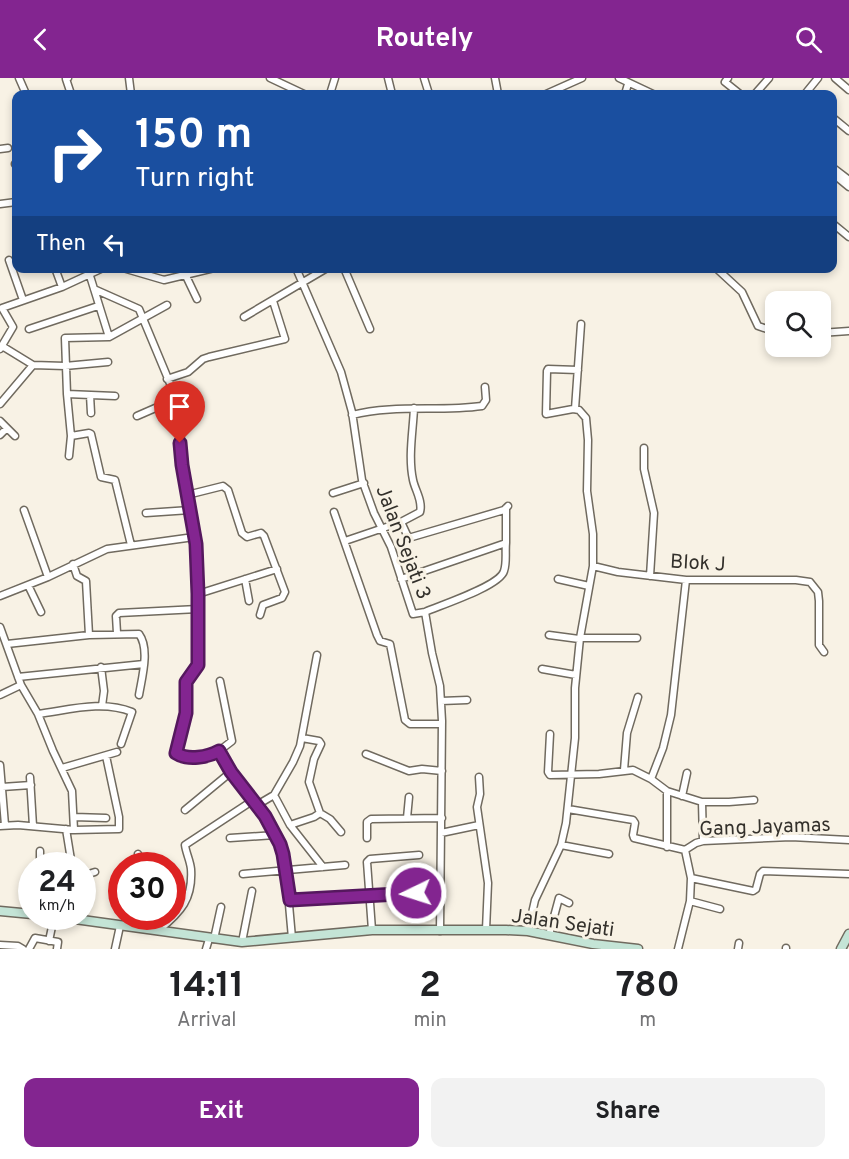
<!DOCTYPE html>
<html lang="en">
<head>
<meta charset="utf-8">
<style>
  :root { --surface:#fff; --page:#f2f2f2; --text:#202124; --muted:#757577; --accent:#832590 }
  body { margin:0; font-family:Overpass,sans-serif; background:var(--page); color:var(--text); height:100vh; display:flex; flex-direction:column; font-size:22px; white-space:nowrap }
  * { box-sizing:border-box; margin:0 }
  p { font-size:20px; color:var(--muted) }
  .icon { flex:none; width:33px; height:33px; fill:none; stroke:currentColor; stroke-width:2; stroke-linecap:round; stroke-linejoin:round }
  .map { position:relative; height:871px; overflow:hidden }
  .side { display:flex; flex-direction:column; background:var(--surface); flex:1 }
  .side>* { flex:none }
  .guide { position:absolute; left:12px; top:12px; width:825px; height:183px; border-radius:12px; box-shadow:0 3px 9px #0003; background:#1a4fa0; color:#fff; overflow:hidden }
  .buttons { position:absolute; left:765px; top:213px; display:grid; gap:12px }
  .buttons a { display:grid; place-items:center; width:66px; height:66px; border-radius:12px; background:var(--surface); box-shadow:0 3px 9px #0003; font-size:30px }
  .speed { position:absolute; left:18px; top:774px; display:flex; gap:12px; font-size:30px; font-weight:700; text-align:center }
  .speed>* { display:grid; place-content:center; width:78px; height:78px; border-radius:50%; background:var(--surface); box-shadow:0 3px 9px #0003; line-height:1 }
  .speed small { font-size:15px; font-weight:400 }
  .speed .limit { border:9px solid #d22; background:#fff; color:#111 }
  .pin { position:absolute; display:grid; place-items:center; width:51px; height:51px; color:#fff; margin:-62px -26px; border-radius:50% 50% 50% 0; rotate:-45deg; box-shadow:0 0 6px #0007 }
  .pin .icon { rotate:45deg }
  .me { position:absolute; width:66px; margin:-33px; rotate:266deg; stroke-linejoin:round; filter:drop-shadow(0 0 4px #0008) }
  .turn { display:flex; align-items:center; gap:21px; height:126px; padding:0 24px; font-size:27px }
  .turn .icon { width:78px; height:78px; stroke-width:2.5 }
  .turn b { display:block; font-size:42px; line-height:51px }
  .then { display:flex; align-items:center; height:57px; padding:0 24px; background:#0003; gap:12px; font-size:22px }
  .eta { display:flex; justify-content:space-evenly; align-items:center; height:102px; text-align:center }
  .eta b { font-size:36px; font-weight:700; line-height:42px }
  .primary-button { display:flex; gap:12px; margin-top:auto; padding:12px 24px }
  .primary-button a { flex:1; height:69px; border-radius:12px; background:var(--accent); color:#fff; font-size:24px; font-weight:700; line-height:69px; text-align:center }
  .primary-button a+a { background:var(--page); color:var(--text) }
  header { display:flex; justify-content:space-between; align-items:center; height:78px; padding:0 24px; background:var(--accent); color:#fff; font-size:27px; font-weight:700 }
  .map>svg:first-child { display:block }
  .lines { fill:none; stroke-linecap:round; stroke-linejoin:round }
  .street-casing { stroke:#706a5f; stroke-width:9 }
  .secondary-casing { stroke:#706a5f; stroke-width:11 }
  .street { stroke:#fff; stroke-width:6 }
  .secondary { stroke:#c4e4d6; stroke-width:8 }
  .route-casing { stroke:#55185e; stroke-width:15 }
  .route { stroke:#832590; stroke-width:10 }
  .labels { text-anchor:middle; stroke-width:6; stroke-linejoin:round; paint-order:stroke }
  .street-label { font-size:20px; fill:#33302b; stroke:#f8f2e5 }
</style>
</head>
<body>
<header><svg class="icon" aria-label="back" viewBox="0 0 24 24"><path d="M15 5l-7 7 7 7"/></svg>Routely<svg class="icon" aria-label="search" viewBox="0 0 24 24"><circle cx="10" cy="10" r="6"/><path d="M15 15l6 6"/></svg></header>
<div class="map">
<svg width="849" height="871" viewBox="0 0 849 871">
  <rect width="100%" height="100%" fill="#f8f2e5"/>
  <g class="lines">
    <g class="street-casing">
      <path id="street" d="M19 0 26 16
        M68 0 66 1 71 16
        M129 0 131 16
        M270 0 304 16
        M388 0 392 16
        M424 0 429 16
        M495 0 498 16
        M619 0 653 16
        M728 0 725 4 740 16
        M835 0 849 12
        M330 16 335 0
        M546 16 582 0
        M625 16 628 6
        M755 16 769 0
        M805 16 818 0
        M832 39 849 53
        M0 71 8 70
        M15 86H16
        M832 89 849 102
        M832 95 849 109
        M0 126 16 124
        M832 145 849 159
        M9 182 23 222
        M55 190 62 209
        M123 190 164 202 214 190
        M296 190 341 294 352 334 362 402 374 435 391 469 413 536 425 534 432 575 440 608 442 643 440 853
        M344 190 370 251
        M716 190 742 214 758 248 776 254
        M90 198 109 259
        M186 198 197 221
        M94 211 139 231 179 327 182 387 196 466 198 516V587L186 604V635L176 675C188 683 208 679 219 673L231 694 265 738 280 766 286 793 292 860
        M244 239 327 190
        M29 251 98 228
        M820 255 849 253
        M2 268 33 287 65 288 108 284
        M0 271 13 249 2 230 62 209 103 190
        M167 301 188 294 203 281 209 279 285 261 273 223
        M67 316 115 318
        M90 317 91 335
        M0 326 33 287
        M575 331 581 246
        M352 337C395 326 439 334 482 328L486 322 485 309
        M137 338 176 321
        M0 343 15 358
        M0 357 7 350
        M71 358 89 355 91 356 101 399 115 402 131 467
        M644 370V391L654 435 650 498
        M69 378 71 358 67 316 65 260 109 259 167 227
        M333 415 364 405
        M187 417 223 408 228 412 242 455 247 459 261 455 264 458 285 514 282 520 263 527 260 537
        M24 432 48 499
        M334 434 377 557 380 563 390 566 405 642 410 646H442
        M146 435 190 432
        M401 444 408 459H412L504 432 508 428
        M345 463 401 444 420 434C423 423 415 412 413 402 408 379 413 353 414 330
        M73 486 77 498 86 503 89 557
        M593 488 618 494 686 502H796L810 504 818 514 819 523V567L824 574
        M245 501 249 523
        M401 501 506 465V430
        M558 501 589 508
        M28 507 41 534
        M198 516 277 491
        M0 518 48 499 107 471 194 459
        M425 534C441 527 500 508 504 493 507 485 505 473 506 465
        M0 549 21 607 38 636 53 673 72 713 74 752
        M117 555 116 538 119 535 198 531
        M549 557 579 561
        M580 560H637
        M7 566 89 557 139 556C150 571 142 599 139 617
        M101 589 104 613 102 628
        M542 591 576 597
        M18 599 144 586
        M0 617 21 607
        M441 623 467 622
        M38 636C69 632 102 622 132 634L121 666
        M550 656 548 694 550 697 599 696 633 692 651 701 667 713 702 724H729L754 722
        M219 673 232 663 220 603
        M366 676 409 693 422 691 442 693
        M0 687 5 747
        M62 690 117 674
        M624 692 627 655 638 619
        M30 699 33 748
        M479 699 480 716 477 729 488 805 486 852
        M651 701 663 670 671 637 686 502
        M2 709 31 707
        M274 717 290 747 323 789
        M682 718 687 695
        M702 724 703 763
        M257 727 274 717 293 684 300 668 317 577
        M568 731 633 742 635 745 633 757 634 760 685 772
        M185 732 231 694
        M320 735 330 741 341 754
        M74 739 106 740
        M407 740 409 719
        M290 747 314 739 320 735 309 704 314 681 321 666 319 663 302 660
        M0 748 18 747 74 752 119 751V739L106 678
        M66 751 72 788
        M441 755 479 747
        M230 760 275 757
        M367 760V744L371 741 442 740
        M561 767 609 776
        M667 769V713
        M685 772 696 765 703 763 791 759 849 762
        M40 773V788
        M138 776 141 788
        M243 796 345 787
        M82 798 95 794
        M691 800 753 813 756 811 760 796 763 793 849 796
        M289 822 439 813
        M690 823 720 831
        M145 850V838
        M159 852C181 834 193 821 191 791 190 782 186 775 185 767L252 723
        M372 852 367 784 370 781 419 777
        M528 853 535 822 561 767 566 745 575 660V610L580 560 593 488V456L587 413 588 362 586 340 579 332 573 331 546 336 547 293 548 291 578 292
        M549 857 559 820 569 825
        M214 861 221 829
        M49 863 54 839
        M242 864 252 813
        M0 867 18 868 23 871
        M29 871 35 860 58 864 57 871
        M115 871 120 848
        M206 871 209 861
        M678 871 690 823 691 800 685 772
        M738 871 739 865
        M786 871V870"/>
    </g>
    <g class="secondary-casing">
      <path id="secondary" d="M0 833 32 836
        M53 838 242 864 372 852H506L528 853 593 866 638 871
        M841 871 849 856"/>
    </g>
    <use href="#street" class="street"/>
    <use href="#secondary" class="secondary"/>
  </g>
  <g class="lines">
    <g class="route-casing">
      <path id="route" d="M180 365 182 387 196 466 198 516V587L186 604V635L176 675C188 683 208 679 219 673L231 694 265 738 280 766 283 776 290 822 416 815"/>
    </g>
    <use href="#route" class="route"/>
  </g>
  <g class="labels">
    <g class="street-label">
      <text transform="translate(404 464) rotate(69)" y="7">Jalan Sejati 3</text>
      <text transform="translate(698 484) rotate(3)" y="7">Blok J</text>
      <text transform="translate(765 748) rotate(-2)" y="7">Gang Jayamas</text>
      <text transform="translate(563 844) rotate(8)" y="7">Jalan Sejati</text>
    </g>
  </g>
</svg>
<div class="buttons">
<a><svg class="icon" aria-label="search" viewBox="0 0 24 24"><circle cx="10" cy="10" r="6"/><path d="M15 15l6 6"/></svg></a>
</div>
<div class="speed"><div>24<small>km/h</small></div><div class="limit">30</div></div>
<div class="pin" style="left:180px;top:365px;background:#d93025"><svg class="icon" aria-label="arrive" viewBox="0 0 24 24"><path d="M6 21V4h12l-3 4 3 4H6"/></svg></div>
<svg class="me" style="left:416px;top:815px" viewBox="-20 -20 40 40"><circle r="17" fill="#832590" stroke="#fff" stroke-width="3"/><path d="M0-11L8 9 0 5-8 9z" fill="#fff"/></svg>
<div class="guide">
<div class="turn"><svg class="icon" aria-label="right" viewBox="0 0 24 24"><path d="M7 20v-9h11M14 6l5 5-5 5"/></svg><div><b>150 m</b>Turn right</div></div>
<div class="then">Then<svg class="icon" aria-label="left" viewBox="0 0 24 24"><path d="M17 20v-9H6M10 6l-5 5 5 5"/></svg></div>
</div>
</div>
<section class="side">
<div class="eta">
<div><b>14:11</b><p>Arrival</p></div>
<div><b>2</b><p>min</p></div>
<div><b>780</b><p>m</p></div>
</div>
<div class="primary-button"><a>Exit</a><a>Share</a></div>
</section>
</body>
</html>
